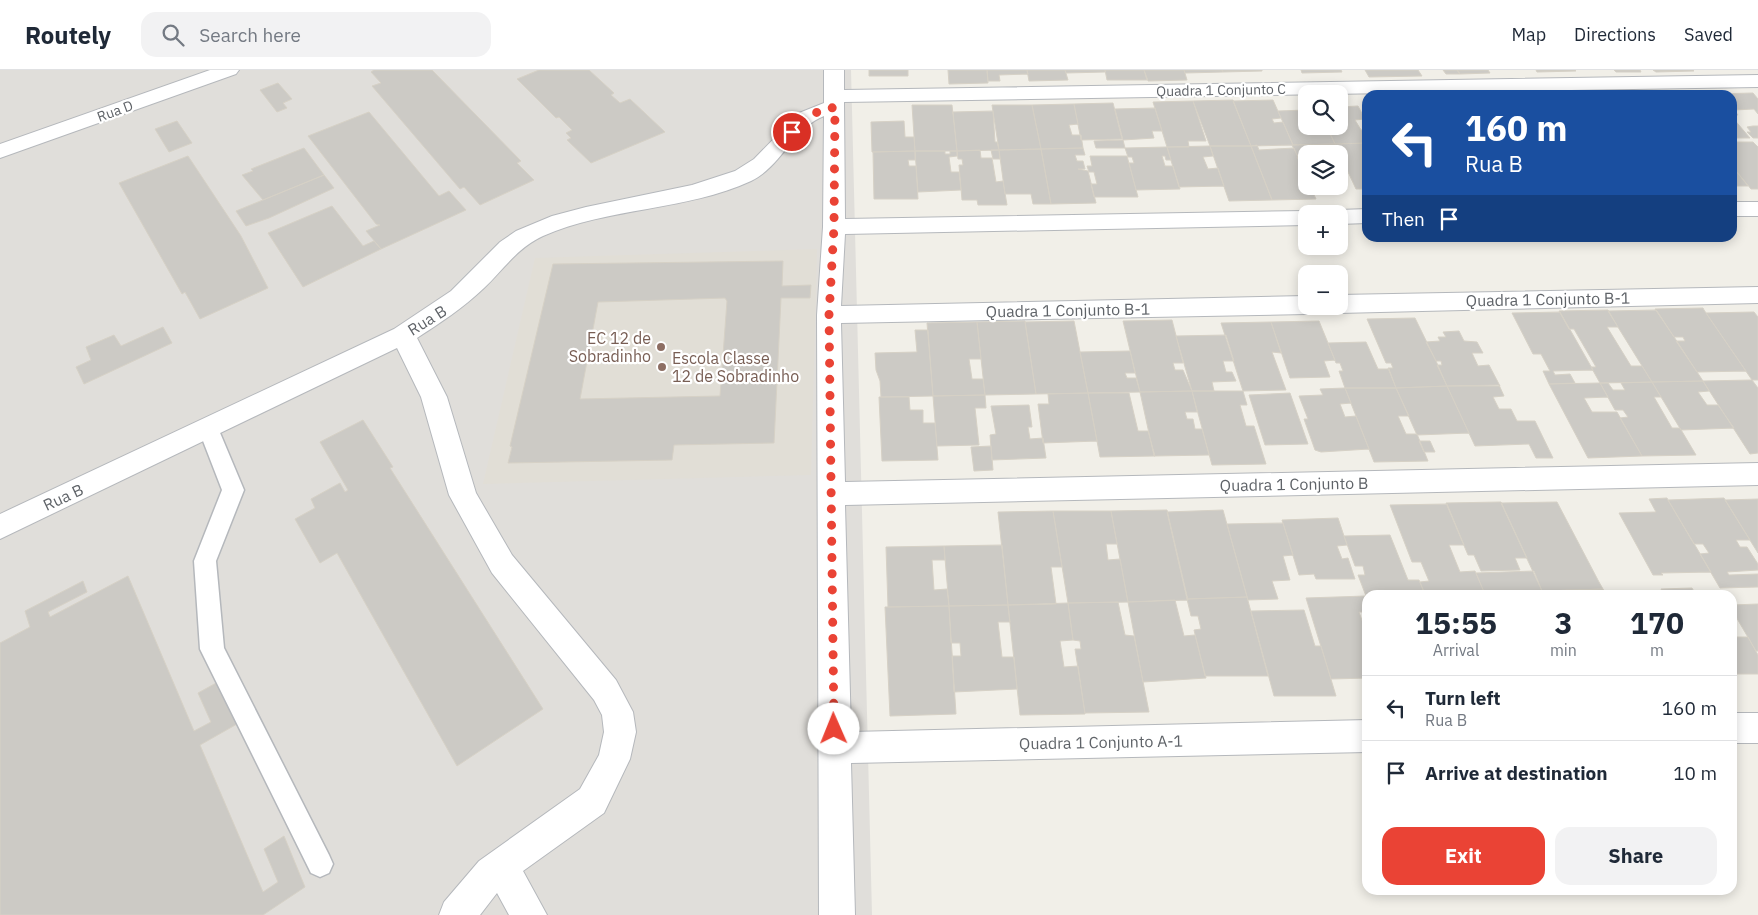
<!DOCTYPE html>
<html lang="en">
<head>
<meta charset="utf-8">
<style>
  :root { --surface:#fff; --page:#f2f2f3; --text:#1f2937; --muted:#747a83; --line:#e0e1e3; --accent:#ea4335 }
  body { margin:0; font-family:"IBM Plex Sans",sans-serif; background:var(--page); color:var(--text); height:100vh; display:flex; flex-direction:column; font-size:19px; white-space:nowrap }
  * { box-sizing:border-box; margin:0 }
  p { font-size:16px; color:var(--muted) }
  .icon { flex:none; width:28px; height:28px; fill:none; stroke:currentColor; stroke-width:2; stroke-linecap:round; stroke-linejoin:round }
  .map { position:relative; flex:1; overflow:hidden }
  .drawer { position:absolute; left:1362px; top:520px; width:375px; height:305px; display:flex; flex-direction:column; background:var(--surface); border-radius:15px; box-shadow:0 2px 12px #0003 }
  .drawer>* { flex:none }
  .guide { position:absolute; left:1362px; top:20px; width:375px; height:152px; border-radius:15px; box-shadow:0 2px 12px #0003; background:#1a4fa0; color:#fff; overflow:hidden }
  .tools { position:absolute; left:1298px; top:15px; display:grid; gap:10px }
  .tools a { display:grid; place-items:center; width:50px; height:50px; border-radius:10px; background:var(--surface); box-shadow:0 2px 12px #0003; font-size:25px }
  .pin { position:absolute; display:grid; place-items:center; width:42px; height:42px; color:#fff; margin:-21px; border:2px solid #fff; border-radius:50%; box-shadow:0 1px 5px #0007 }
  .me { position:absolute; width:55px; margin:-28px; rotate:359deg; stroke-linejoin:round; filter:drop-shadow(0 0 4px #0008) }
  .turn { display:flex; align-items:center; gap:18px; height:105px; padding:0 20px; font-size:22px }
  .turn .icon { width:65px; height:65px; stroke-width:2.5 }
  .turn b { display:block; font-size:35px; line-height:42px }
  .then { display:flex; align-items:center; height:48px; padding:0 20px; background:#0003; gap:10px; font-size:19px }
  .eta { display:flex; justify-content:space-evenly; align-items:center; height:85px; text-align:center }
  .eta b { font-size:30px; font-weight:700; line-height:35px }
  .action { display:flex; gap:10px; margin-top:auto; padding:10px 20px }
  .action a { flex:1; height:58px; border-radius:15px; background:var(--accent); color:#fff; font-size:20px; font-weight:700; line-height:58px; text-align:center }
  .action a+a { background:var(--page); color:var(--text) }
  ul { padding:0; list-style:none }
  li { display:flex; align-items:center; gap:15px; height:65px; padding:0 20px; border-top:1px solid var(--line) }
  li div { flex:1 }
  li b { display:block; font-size:19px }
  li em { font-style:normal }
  header { display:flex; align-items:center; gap:30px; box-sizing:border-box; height:70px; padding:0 25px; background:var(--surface); border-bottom:1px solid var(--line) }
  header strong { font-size:24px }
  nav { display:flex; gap:28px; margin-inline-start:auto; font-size:18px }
  .search { width:350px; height:45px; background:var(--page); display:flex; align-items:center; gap:12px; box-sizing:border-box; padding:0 18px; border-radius:15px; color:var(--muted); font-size:19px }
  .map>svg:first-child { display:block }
  .industrial { fill:#e0deda }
  .education { fill:#e1ded6 }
  .building { fill:#cccac5; stroke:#d6d1c6; fill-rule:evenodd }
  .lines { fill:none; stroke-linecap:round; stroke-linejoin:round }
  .lane-casing { stroke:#b5b8bc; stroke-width:3 }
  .street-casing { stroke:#b5b8bc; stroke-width:2 }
  .lane { fill:#fff; fill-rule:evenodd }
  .street { fill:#fff; fill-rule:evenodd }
  .route { stroke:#ea4335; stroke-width:9; stroke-dasharray:0 16.2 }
  .education-dot { fill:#8d6e63; stroke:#fff; stroke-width:2 }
  .labels { text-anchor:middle; stroke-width:4.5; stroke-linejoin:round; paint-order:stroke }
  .far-street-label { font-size:14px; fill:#5f6368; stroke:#fff }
  .street-label { font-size:16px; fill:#5f6368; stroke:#fff }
  .education-label { font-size:16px; fill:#785e54; stroke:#fff; text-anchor:end }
</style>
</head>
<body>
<header>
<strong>Routely</strong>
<div class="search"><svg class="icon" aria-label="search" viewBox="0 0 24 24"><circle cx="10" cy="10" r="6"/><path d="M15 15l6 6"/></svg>Search here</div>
<nav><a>Map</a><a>Directions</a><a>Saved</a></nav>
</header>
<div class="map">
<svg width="1758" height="845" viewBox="0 0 1758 845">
  <rect width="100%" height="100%" fill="#f1efe8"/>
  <path class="industrial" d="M0 0H851L872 845H0Z"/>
  <path class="education" d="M817 179 811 405 483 414 535 188Z"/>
  <path class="building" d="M432 0 521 91 517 93 534 110 480 135 464 117 460 119 372 16 381 13 371 2 374 0Z
    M539 0H589L614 23 611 25 620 33 630 29 665 62 591 93 567 70 571 68 566 63 572 60 559 47 556 48 517 9Z
    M869 0H908V6H869Z
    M948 0H987L988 13 949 14Z
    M987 0H1027L1028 4 999 5 1000 11H988Z
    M1027 0H1065L1068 10 1029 11Z
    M1065 0H1105V2L1066 3Z
    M1105 0H1144L1147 10H1107Z
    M1144 0H1184L1187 10 1148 11Z
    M1184 0H1222L1223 2 1185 3Z
    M1222 0H1262V1L1223 2Z
    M1301 0H1341L1342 2 1302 3Z
    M1365 0H1418L1422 6 1369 7Z
    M1443 0H1457L1460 4H1446Z
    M1457 0H1488L1490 3 1460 4Z
    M1536 0H1575L1576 1 1537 2Z
    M1614 0H1640L1641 2H1616Z
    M1653 0H1693L1694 1 1656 2Z
    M278 13 292 29 283 33 287 38 277 42 260 20Z
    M1633 23 1634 25 1593 24Z
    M1753 23 1758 29V44L1754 39 1734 40 1738 45H1732V25L1713 24Z
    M1233 30 1251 76H1210L1193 31Z
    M1273 30 1281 48 1272 49 1274 53 1283 52 1293 75 1251 76 1233 31Z
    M1193 31 1206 71H1188L1189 77H1167L1153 32Z
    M1113 33 1122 69 1081 70 1074 34Z
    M1074 34 1078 54 1069 55 1072 65H1081L1083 78 1041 79 1032 35Z
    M912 35H952L957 81H915Z
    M992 35H1032L1041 79 999 80Z
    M1358 36 1365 49 1355 50 1361 60H1368V73L1335 74 1326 56H1339V37Z
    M1155 38 1162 61H1152L1154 68 1123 70 1115 39Z
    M1306 40V56H1318L1320 61H1329L1335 74 1293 75 1278 41Z
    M993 41 995 72H997L999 80 957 81 953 42Z
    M369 42 439 126 449 121 466 140 381 179 366 161 380 155 376 154 308 66Z
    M1732 47 1750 68H1732Z
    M177 51 192 73 169 82 155 59Z
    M904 51 905 67H914L915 81 872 82 871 52Z
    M1753 56H1758V68H1753L1747 62H1751L1747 57Z
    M1123 70 1125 78H1096L1094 71Z
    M1732 72H1753L1758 77V119H1751L1732 96Z
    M1368 73V119H1356L1335 74Z
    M1335 74 1342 89H1339V84H1306V106L1297 87 1305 86 1304 84 1297 85 1292 75Z
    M1257 75 1259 80 1294 78 1306 106V116H1310L1316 129 1272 130 1251 76Z
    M1210 76 1213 86 1203 87 1208 99 1218 98 1224 116 1179 117 1167 77Z
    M1210 76H1251L1272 130 1229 131Z
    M1167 77 1171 90H1166L1165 86H1162L1165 96H1173L1180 119 1136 120 1129 93H1134L1132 87H1128L1125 78Z
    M304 78 324 105 263 130 242 105 253 101 251 99Z
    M1083 78 1085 85H1075L1077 91H1083L1085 99H1078L1088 101 1096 133 1051 134 1041 79Z
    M1041 79 1051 134H1033L1031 124H1005L999 80Z
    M980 80 981 88H992L996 112 1003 111 1007 135H978L977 130H962L959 95H963L962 89H958L957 81Z
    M991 80H999L1000 89H993Z
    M915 81H945V84H950V81H957V86L949 87 951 102H959L961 120 918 122Z
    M915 81V90H908L909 96H916L918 129H874L873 82Z
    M188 86 241 166 268 218 200 249 185 222 182 224 119 113Z
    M1090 86H1127L1138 127H1094L1091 114H1097L1094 102H1089L1087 96H1092Z
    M1732 96 1748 116H1732Z
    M324 105 334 118 269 148 246 156 236 141Z
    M332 136 363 176 374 171 381 179 303 217 268 163Z
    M783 191 782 216 811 215 810 228H781L774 373 674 375 672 390 508 393 512 377 510 376 553 194ZM725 228 727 231 720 326 580 329 598 232Z
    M1703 238 1704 240 1746 301 1697 302 1676 271H1685L1683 267H1674L1655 239Z
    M1608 240 1618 257H1607L1631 296H1642L1652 312 1600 313 1591 297H1596L1574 259H1569L1559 241Z
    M1656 240 1657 241 1703 311 1652 312 1608 241Z
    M1560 242 1593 300 1553 301 1555 305 1570 304 1575 313 1549 314 1543 301H1550L1541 284H1533L1512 243Z
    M1754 242 1758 247V310H1752L1706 243Z
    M1415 248 1436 291 1447 316 1396 318 1388 298H1393L1391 293H1386L1367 249Z
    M1172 250 1183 293H1173L1175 300H1183L1192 321 1140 322 1123 251Z
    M1025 251 1036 324 985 325 977 252Z
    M1074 251 1088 323 1036 324 1025 252Z
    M1319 251 1335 290 1324 291 1330 307 1290 308 1271 252Z
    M977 252 981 289H969L972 309H983L985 325 933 326 927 253Z
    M1271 252 1281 283 1272 282 1286 320 1243 321 1221 253Z
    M163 257 172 273 84 314 76 297 91 290 86 277 114 265 121 276Z
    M915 260H928L933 326 881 327 880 311 876 300 875 283 917 282Z
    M1459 261 1464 271 1477 272 1483 283H1472L1478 296 1489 295 1500 316H1447L1437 295H1442L1441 291H1436L1426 272 1440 271 1438 267H1446L1443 262Z
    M1226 265 1234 291H1223L1226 302H1232L1236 311 1212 312 1214 321H1192L1176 266Z
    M1366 272 1378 299H1389L1396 318H1345L1339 301H1343L1340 293H1336L1328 273Z
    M1130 281 1135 303H1125L1127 308H1136L1140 322 1088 323 1080 282Z
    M1752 310 1758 318V383L1750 384 1703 311Z
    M1703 311 1709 321 1698 322 1707 335H1718L1734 358 1681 360 1652 312Z
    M1652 312 1661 327H1654L1672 358H1680L1696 385 1642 386 1620 348 1628 347 1623 340H1615L1600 313H1608L1613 320H1625L1621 313Z
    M1600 313 1608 327 1584 328 1592 342H1617L1642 386 1588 388 1549 314Z
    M1499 315 1504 326 1493 327 1499 339H1511L1517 351H1535L1553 388H1536L1529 374 1475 376 1447 316Z
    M1447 316 1469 363 1417 365 1396 318Z
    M1345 318H1396L1409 346H1398L1406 364H1417L1428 391 1374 392Z
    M1345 318 1351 333 1340 334 1345 347 1356 346 1369 379 1321 382 1315 380 1304 349H1308L1299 326 1323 325 1320 319Z
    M1192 321H1243L1247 335H1240L1246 356H1254L1266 394 1212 395Z
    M1192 321 1197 342H1185L1187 349H1193L1195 359H1202L1209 385 1154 386 1140 322Z
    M1088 323 1097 371 1043 373 1038 334H1049L1048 324Z
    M1088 323H1129L1138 361H1148L1155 386 1100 387Z
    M1290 323 1308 374 1265 375 1249 325Z
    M985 325 986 338H975L979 375 937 376 933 326Z
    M879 327H909L910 340H923V353H935L938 390 882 391Z
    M1029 335 1032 357H1028L1030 369 1043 368 1046 388 992 390 990 365 996 364 991 336Z
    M363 350 393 397 390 398 543 639 457 696 337 483 320 493 295 449 315 438 311 429 340 413 345 422 348 420 320 372Z
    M1419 371H1430L1435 382H1424Z
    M991 376 993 400 974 401 971 377Z
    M1667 428 1668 430 1711 502 1661 503 1663 505H1653L1619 443 1656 442 1649 429Z
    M1724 428 1750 470H1736L1740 477H1747L1758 494V500L1727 502 1729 505 1758 504V517L1720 518 1700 484 1709 483 1703 474H1694L1668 430Z
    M1758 429V483L1725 430Z
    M1501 432 1527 488H1515L1520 500 1481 501 1474 485H1468L1446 433Z
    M1557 432 1599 512 1603 519 1542 521 1501 433Z
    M1447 434 1464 475H1449L1460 502 1475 501 1484 522 1425 524 1420 512 1429 511 1421 492H1412L1390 435Z
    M1167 440 1188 530 1128 532 1111 441Z
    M1223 440 1247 527 1187 529 1167 442Z
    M1053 441H1111L1117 474H1106L1108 490 1120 489 1128 532 1068 533Z
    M1053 441 1062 497H1051L1056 534 1008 535 998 442Z
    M1338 448 1347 475 1337 476 1342 489 1348 488 1355 509H1316L1314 504 1299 505 1282 450Z
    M1283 453 1293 485 1283 486 1290 510 1272 511 1278 529 1248 530 1227 454Z
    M1390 465 1408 510H1419L1425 525 1366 526 1358 505H1365L1363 496H1355L1344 466Z
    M1002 475 1008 535 949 536 944 476Z
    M944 476 945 490H932L934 520 947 519 949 536 888 537 886 477Z
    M1534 501 1542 521 1484 522 1476 503Z
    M128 506 194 661 211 652 198 623 218 612 237 654 200 675 263 822 278 812 264 779 284 766 305 817 263 845H0V573L30 557 25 541 83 511 87 522 48 542 50 547Z
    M1692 518 1696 525H1664L1661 519Z
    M1603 519 1606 525H1544L1542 521Z
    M1542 521 1544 525H1485L1484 522Z
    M1366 526 1368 542H1359L1368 567V608L1331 609 1306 528Z
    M1247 527 1268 606H1205L1194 560 1201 559 1198 546H1191L1187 529Z
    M1175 530 1184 566 1195 565 1206 608 1143 612 1128 532Z
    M1118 532 1125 565 1134 566 1149 642 1085 643 1075 579H1081L1080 571 1073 570 1068 533Z
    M1068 533 1073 570 1060 571 1064 597 1078 596 1085 644 1020 645 1008 535Z
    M1758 534V581H1756L1732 540V535Z
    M1008 535 1010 552H998L1002 587H1014L1017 619 954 622 952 586H961L960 573H951L949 536Z
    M949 536 956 644 890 646 885 537Z
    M1304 540 1315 576H1321L1336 626H1274L1251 541Z
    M1732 562 1736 567H1748L1758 585V604H1732Z"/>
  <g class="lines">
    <g class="lane-casing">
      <path id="lane" d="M208 350 215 352 218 358 244 420 216 491 224 578 329 785 333 794 329 803 320 807 311 803 200 579 194 491 222 420 198 358 201 352Z"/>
    </g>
    <g class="street-casing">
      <path id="street" d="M210 0H239L236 4 0 88V74Z
        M824 0H844V20L1758 5V17L844 32 845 149 1306 141 1314 144H1306V155L845 164 841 236 1306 226V236H1317L1314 241 1306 244 841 253 845 412 1758 393V415L845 435 851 662 1368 650V682L851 693 855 845H819L817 245 823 157 824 46C793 58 782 96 751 111 686 141 609 137 543 166 517 178 503 200 484 218 463 238 440 253 417 268L447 327 476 423 512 485 616 610 633 642 636 662 630 689 604 743 523 801 547 845H509L497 823 480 845H439L444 832 479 791 580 719 599 685 604 662 602 645 594 630 492 503 449 425 421 327 397 278 0 469V444L394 259 451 221 500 172 516 161 552 146 586 137 692 115 735 101 754 89 799 43 824 33Z
        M1732 132H1758V146H1732Z
        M1368 139V153L1339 154V144H1330L1339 140Z
        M1758 217V233L1339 243 1331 240 1328 236H1339V225Z
        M1732 643H1758V673H1732Z"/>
    </g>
    <use href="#lane" class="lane"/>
    <use href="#street" class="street"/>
  </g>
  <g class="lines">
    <path class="route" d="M792 62 808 45 835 37 834 157 829 245 834 659"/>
  </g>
  <g class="education-dot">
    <circle cx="661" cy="277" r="5"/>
    <circle cx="662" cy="297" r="5"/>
  </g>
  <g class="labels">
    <g class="far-street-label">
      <text transform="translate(1221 20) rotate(-1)" y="5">Quadra 1 Conjunto C</text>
      <text transform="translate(115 41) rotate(-20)" y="5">Rua D</text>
    </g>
    <g class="street-label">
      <text transform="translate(1548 229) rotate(-1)" y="6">Quadra 1 Conjunto B-1</text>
      <text transform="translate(1068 240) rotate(-1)" y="6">Quadra 1 Conjunto B-1</text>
      <text transform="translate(427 250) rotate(-32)" y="6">Rua B</text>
      <text transform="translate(1294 414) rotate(-1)" y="6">Quadra 1 Conjunto B</text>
      <text transform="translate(63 427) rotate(-25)" y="6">Rua B</text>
      <text transform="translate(1101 672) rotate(-1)" y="6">Quadra 1 Conjunto A-1</text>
    </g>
    <g class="education-label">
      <text x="651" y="274">EC 12 de<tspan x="651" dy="18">Sobradinho</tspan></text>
      <text x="672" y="294" text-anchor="start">Escola Classe<tspan x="672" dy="18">12 de Sobradinho</tspan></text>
    </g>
  </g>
</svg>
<div class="tools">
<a><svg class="icon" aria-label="search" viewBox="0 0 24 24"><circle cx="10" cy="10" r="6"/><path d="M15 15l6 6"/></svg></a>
<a><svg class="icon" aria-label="layers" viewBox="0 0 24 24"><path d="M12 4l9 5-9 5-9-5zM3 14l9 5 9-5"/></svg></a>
<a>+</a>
<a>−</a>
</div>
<div class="pin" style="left:792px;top:62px;background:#d93025"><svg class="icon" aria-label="arrive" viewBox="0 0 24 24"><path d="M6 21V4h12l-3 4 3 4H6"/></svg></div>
<svg class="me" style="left:834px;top:659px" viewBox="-20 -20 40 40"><circle r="19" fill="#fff"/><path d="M0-13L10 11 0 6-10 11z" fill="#ea4335"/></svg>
<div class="guide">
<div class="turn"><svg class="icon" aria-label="left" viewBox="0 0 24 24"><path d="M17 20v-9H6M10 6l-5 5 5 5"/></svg><div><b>160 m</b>Rua B</div></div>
<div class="then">Then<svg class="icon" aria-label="arrive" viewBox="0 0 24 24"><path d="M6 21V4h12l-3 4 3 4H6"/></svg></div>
</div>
<section class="drawer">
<div class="eta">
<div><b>15:55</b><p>Arrival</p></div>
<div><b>3</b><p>min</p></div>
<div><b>170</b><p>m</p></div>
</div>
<ul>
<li><svg class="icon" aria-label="left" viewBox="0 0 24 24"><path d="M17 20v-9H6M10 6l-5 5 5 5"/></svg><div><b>Turn left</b><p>Rua B</p></div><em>160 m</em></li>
<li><svg class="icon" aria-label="arrive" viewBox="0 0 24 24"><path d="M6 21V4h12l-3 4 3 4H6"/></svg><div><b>Arrive at destination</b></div><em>10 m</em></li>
</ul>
<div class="action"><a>Exit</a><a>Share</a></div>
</section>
</div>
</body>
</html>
